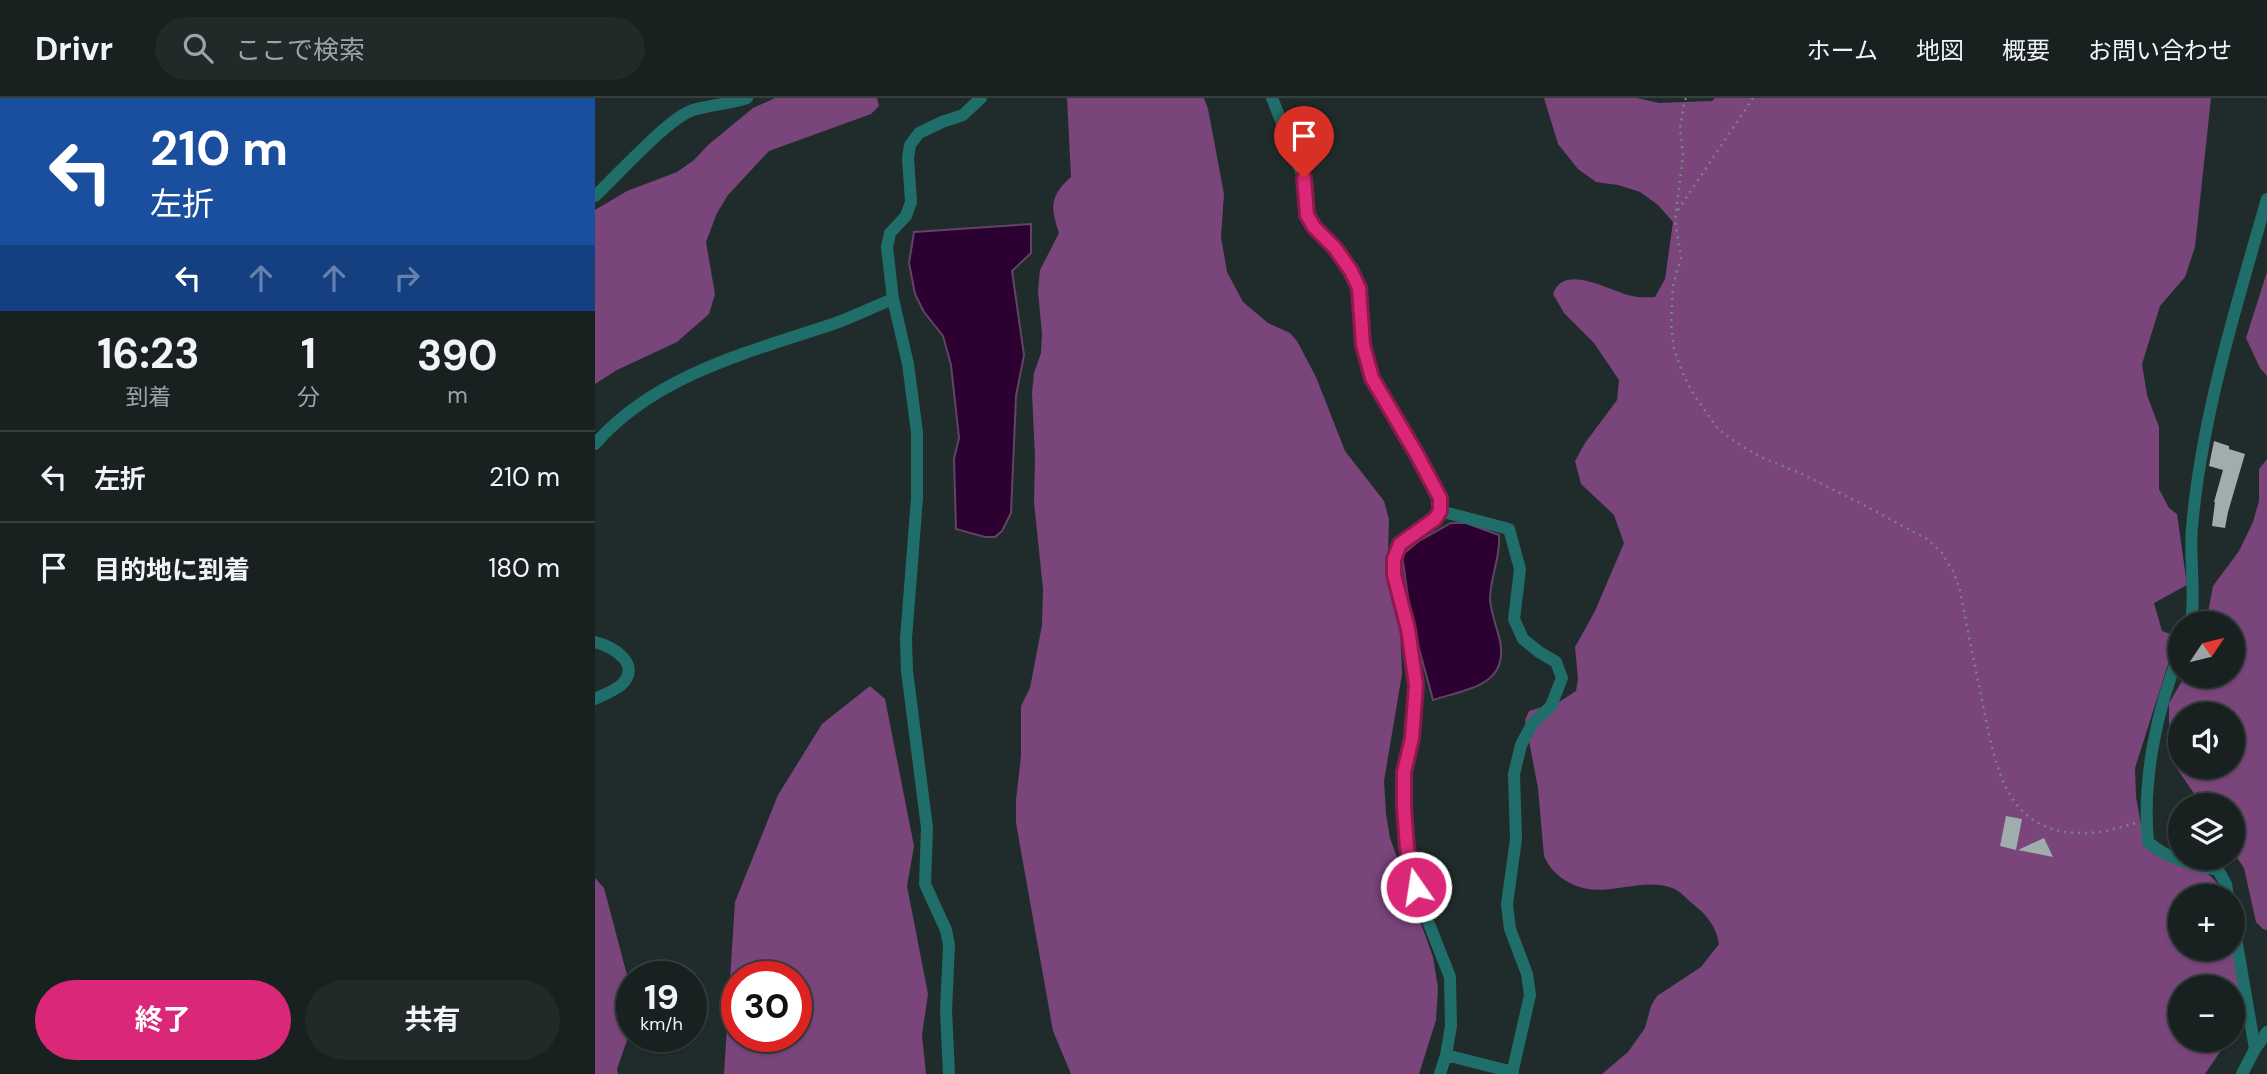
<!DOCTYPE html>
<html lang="ja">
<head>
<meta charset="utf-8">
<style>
  :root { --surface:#182120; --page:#212929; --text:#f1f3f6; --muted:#9fa3a5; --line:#363e3e; --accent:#db2777 }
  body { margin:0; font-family:"DM Sans","Noto Sans JP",sans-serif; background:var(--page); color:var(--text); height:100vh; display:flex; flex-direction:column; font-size:26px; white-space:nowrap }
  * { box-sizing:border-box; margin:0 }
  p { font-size:23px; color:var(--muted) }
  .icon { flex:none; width:38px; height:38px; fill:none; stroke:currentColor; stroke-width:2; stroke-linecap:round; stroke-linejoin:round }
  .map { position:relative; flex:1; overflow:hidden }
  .panel { display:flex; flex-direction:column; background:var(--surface); width:595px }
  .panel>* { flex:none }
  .guide { background:#1a4fa0; color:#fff; overflow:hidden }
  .needle { width:46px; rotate:55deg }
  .fabs { position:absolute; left:1573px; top:513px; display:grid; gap:14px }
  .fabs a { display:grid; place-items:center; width:77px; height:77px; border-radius:50%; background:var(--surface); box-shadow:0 2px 5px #0004,0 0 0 2px var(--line); font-size:35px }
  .speed { position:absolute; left:21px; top:863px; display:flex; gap:14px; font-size:35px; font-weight:700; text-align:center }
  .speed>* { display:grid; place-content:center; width:91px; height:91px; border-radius:50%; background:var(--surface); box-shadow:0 2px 5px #0004,0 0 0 2px var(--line); line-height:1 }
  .speed small { font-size:18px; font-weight:400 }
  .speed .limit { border:10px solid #d22; background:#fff; color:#111 }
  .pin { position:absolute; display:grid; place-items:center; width:60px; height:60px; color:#fff; margin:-72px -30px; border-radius:50% 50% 50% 0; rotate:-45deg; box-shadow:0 0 7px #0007 }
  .pin .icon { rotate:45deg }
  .me { position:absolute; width:77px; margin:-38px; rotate:347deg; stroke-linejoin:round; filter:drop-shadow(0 0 5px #0008) }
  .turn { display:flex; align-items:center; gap:24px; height:147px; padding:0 35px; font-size:32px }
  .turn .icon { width:91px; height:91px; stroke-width:2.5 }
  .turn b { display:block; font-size:49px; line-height:60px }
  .lanes { display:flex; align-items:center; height:66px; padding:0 35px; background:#0003; justify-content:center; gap:35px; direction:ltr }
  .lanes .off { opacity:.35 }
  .eta { display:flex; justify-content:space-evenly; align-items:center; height:119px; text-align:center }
  .eta b { font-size:42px; font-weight:700; line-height:49px }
  .action { display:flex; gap:14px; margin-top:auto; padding:14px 35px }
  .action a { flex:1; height:80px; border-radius:42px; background:var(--accent); color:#fff; font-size:28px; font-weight:700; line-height:80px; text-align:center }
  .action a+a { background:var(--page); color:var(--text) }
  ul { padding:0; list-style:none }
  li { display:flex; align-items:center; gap:21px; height:91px; padding:0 35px; border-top:2px solid var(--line) }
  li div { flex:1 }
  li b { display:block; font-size:26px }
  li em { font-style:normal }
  header { display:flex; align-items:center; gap:42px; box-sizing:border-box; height:98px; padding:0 35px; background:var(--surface); border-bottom:2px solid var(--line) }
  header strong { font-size:33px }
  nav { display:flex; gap:38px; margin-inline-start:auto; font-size:24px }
  .search { width:490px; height:63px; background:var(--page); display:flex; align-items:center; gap:18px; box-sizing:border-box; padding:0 24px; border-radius:38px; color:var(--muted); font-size:26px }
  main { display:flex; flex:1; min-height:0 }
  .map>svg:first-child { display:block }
  .forest { fill:#79457b; fill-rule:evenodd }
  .water { fill:#2c0030; stroke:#604465; stroke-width:2 }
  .building { fill:#9fadac }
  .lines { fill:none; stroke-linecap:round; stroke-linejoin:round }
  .path { stroke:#798382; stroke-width:2.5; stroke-dasharray:2 5; stroke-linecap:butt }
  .minor { stroke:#206e69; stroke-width:12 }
  .route-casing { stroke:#8e194d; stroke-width:18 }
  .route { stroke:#db2777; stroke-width:12 }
</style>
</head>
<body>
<header>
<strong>Drivr</strong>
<div class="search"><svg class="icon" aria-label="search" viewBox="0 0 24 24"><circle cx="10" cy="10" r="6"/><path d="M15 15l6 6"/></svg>ここで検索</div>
<nav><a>ホーム</a><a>地図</a><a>概要</a><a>お問い合わせ</a></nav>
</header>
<main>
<section class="panel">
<div class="guide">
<div class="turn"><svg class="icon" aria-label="left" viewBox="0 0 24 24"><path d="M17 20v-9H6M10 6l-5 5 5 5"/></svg><div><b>210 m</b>左折</div></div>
<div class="lanes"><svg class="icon" aria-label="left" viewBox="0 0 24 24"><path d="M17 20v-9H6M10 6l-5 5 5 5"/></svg><svg class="icon off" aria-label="ahead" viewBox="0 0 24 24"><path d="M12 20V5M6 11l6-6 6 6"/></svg><svg class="icon off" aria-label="ahead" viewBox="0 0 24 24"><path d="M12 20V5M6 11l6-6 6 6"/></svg><svg class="icon off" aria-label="right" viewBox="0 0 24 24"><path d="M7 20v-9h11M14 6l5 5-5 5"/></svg></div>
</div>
<div class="eta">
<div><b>16:23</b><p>到着</p></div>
<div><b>1</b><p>分</p></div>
<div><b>390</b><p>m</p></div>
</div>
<ul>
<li><svg class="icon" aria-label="left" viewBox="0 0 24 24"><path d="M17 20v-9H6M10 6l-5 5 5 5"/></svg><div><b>左折</b></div><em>210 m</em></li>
<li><svg class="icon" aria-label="arrive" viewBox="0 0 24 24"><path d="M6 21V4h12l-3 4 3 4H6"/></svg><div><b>目的地に到着</b></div><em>180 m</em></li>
</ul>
<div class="action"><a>終了</a><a>共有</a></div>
</section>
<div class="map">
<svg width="1672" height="976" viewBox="0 0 1672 976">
  <rect width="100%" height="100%" fill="#202c2b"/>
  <path class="forest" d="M180 0H282L284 8 276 16 174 53 133 97 122 115 111 144 120 196 114 216 82 244 22 272 0 286V112L32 93 82 74 99 62 113 47 158 10Z
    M472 0H609L613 11 629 96 626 139 632 174 648 204 673 225 695 235 702 243 721 279 750 353 789 403 794 422 793 455 799 502 805 526 807 576 789 683 791 716 795 740 838 859 843 890 841 922 824 976H476L458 933 421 725V702L426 658V608L435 590 447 527 448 491 439 404 440 359 437 295 439 275 446 255 447 236 443 193 445 172 464 135C455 108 455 98 476 79Z
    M949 0H1042L1064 5 1117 3 1120 0H1616L1600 149 1590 179 1565 208 1547 266 1552 297 1564 329V391L1574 410 1582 416 1592 487 1559 505 1567 533 1582 538 1540 670 1541 699 1548 737 1555 744 1603 765 1625 788 1629 798H1586V850H1638L1650 916 1638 934V889H1586V942H1633L1610 976H1007L1033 954 1050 930 1056 908 1062 898 1106 869 1124 846C1121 828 1112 817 1098 806 1092 801 1084 792 1077 790 1043 778 1010 803 975 785 963 779 954 770 949 758L943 690 930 622 934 613 964 604 981 593 983 581 980 549 1000 513 1029 445 1019 417 986 386 980 363 990 345 1022 302 1024 282 999 245 969 215 958 196C969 164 1014 193 1037 198 1044 200 1052 199 1060 199L1070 181 1078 124 1063 107 1045 94 1023 87 1001 84 983 71 963 46Z
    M1672 174V278L1665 270 1651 240Z
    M1672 361V832L1668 831 1661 824 1649 770 1638 754V707H1607L1574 659V605L1590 578H1638V525H1611L1618 488 1644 453 1658 424 1664 403V371ZM1586 616H1638V668H1586Z
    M275 588 290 601 319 748 312 788 333 896 327 937 331 976H129L140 804 183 697 227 626ZM201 878V938H142V878Z
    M0 780 9 790 37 896V928L22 971 23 976H0Z"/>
  <path class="water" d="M436 126V155L417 173 429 257 421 298 416 415 407 433 400 439H390L361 431 359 361 364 340 356 267 348 238 329 214 320 196 314 165 319 134Z
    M856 425H871L904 437C906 459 895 479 895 501 896 516 902 529 905 543 914 588 871 591 838 602L816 521 807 457 824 443Z"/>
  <path class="building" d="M1619 343 1634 348V351L1650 356 1633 414 1630 430 1617 428 1620 404H1619L1628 372 1614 368Z
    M1411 718 1427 721 1421 752 1405 748Z
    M1449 740 1458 759 1423 752Z"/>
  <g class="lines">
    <path class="path" d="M1091 0 1089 5 1085 31 1088 57 1080 123 1086 160 1078 188 1076 225 1079 252 1089 278 1099 297 1123 331 1145 347 1168 360 1207 376 1263 404 1332 441 1347 455 1358 473 1365 492C1372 530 1380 568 1388 607 1402 678 1414 744 1505 734 1517 732 1529 728 1541 725
      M1083 112 1158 0"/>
    <path class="minor" d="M677 0 709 81 712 118 719 129 740 150 756 173 763 190 768 247 777 280 821 355 845 400V413L840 421 805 446 799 461V477L813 531 821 587 817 640 809 674V709L812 749 827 808 855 879 856 928 851 957 845 976
      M0 98C22 78 73 20 98 12 116 7 134 6 152 0
      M0 346C60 277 154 254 238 226 258 219 278 209 298 201
      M845 413 914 431 925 471 919 521 928 541 944 554 961 564 967 580 956 608 937 626 926 647 919 676 921 741 912 806 915 831 932 876 935 897 917 976
      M1596 525C1601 493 1594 461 1597 429 1607 317 1641 209 1672 101
      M0 544C18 548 48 567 26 587 19 593 8 597 0 601
      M1586 552C1562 609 1547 682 1553 744 1573 762 1598 766 1623 772L1631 786 1633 798
      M1638 823 1660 951
      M851 957 918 974
      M354 976 351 912 354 847 351 832 330 786 332 730 312 573 311 541 322 400V334L313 266 298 201 292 149 295 135 311 118 316 104 313 60 315 47 324 35 347 24 368 17 386 0
      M1647 976 1660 951 1672 934"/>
  </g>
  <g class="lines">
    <g class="route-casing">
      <path id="route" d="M709 80 712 117 719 129 740 150 756 173 764 190 768 247 777 280 821 355 845 400V413L840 421 805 446 799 461V477L813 531 821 587 817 640 809 674V709L812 750 821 789"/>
    </g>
    <use href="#route" class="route"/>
  </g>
</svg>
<div class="fabs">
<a><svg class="needle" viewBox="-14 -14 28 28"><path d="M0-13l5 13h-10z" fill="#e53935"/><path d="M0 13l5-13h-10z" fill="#9fa3a5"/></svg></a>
<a><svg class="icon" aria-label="sound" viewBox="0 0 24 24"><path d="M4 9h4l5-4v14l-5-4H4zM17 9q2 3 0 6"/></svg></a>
<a><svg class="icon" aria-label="layers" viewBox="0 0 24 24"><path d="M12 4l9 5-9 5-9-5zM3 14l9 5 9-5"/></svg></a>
<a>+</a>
<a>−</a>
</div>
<div class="speed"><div>19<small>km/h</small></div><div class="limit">30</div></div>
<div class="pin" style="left:709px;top:80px;background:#d93025"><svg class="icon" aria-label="arrive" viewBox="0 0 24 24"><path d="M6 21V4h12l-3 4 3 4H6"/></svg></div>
<svg class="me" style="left:821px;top:789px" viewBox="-20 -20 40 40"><circle r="17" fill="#db2777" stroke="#fff" stroke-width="3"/><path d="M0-11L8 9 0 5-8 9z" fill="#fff"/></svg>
</div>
</main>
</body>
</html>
